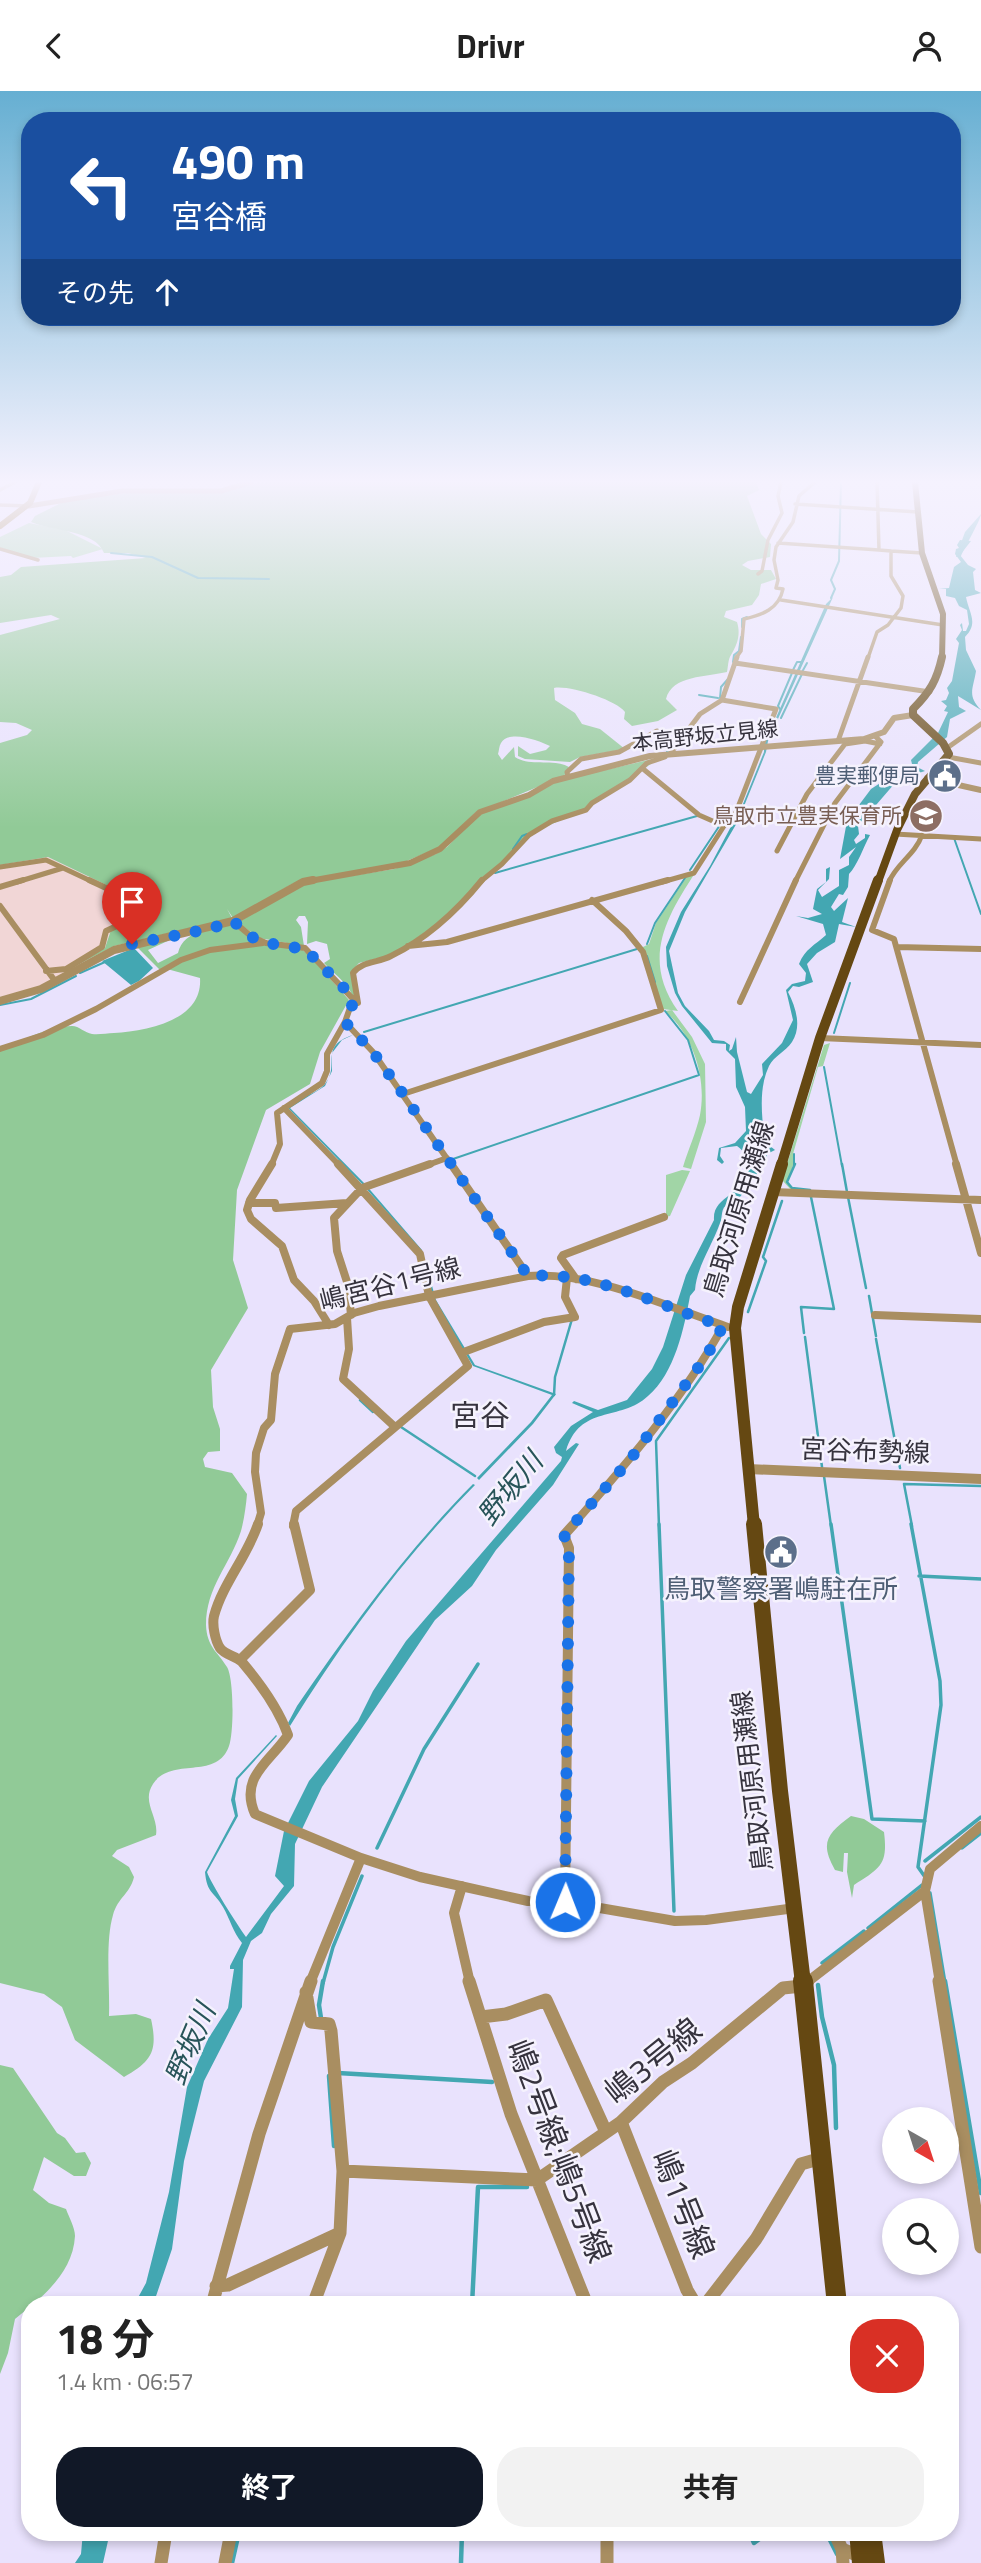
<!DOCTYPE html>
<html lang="ja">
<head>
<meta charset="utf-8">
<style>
  :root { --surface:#fff; --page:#f2f2f2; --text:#222; --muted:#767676; --accent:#111827 }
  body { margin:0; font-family:"Titillium Web","Noto Sans JP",sans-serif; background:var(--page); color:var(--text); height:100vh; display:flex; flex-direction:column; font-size:26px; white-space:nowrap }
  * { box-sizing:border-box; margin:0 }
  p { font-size:23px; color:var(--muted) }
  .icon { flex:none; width:38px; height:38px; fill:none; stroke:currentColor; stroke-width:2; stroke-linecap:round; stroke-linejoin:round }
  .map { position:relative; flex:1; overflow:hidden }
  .drawer { position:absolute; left:21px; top:2205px; width:938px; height:245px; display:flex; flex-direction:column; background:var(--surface); border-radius:28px; box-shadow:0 4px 10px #0003 }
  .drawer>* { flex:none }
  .hud { position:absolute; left:21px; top:21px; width:940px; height:214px; border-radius:28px; box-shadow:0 4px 10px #0003; background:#1a4fa0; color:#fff; overflow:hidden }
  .needle { width:46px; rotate:141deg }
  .tools { position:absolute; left:882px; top:2016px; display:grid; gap:14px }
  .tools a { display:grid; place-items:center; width:77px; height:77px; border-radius:50%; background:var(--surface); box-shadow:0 4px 10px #0003; font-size:35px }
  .pin { position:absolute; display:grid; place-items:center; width:60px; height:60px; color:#fff; margin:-72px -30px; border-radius:50% 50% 50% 0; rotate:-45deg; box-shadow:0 0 7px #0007 }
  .pin .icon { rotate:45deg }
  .me { position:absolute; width:77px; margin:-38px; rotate:1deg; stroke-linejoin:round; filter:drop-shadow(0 0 5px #0008) }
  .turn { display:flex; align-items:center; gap:24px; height:147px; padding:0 35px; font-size:32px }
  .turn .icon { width:91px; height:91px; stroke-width:2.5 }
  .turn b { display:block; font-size:49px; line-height:60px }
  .then { display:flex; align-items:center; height:66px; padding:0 35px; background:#0003; gap:14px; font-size:26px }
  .round { display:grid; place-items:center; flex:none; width:74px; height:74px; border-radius:28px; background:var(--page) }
  .head { display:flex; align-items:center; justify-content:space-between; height:119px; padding:0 35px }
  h1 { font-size:42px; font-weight:700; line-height:52px }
  .action { display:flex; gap:14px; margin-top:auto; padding:14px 35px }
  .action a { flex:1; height:80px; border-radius:28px; background:var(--accent); color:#fff; font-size:28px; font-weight:700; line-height:80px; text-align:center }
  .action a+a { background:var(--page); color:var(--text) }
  header { display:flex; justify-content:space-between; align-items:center; height:91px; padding:0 35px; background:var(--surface); font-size:32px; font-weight:700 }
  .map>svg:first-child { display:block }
  .industrial { fill:#f1d6d6 }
  .green { fill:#a1d5a6 }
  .forest { fill:#91ca97 }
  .water { fill:#43a7b2 }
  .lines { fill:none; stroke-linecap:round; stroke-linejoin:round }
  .stream-far3 { stroke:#43a7b2; stroke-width:2 }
  .stream-far2 { stroke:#43a7b2; stroke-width:2.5 }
  .stream-far1 { stroke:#43a7b2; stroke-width:3.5 }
  .stream { stroke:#43a7b2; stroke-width:4.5 }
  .river { fill:#43a7b2; fill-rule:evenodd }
  .minor-far5 { stroke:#a98e61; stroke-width:3.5 }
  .minor-far4 { stroke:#a98e61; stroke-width:5 }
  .minor-far3 { stroke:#a98e61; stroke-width:6 }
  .minor-far2 { stroke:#a98e61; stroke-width:8 }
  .minor-far1 { stroke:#a98e61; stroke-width:10 }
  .minor { stroke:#a98e61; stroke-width:13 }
  .tertiary-far3 { stroke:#a98e61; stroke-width:5 }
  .tertiary-far2 { stroke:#a98e61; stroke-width:6 }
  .tertiary-far1 { stroke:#a98e61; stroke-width:8 }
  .tertiary { stroke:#a98e61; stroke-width:10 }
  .secondary { stroke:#8a620e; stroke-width:6 }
  .primary-far5 { stroke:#654812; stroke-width:6 }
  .primary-far4 { stroke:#654812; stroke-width:8 }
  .primary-far3 { stroke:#654812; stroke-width:10 }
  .primary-far2 { stroke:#654812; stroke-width:12 }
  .primary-far1 { stroke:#654812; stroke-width:16 }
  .primary { stroke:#654812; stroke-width:20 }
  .route { stroke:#1a73e8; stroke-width:12; stroke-dasharray:0 21.6 }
  .labels { text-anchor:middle; stroke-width:5; stroke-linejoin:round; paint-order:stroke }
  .far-street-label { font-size:21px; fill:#36333e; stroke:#f5f2fd }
  .far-service-label { font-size:21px; fill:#4e5e75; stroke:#f5f2fd; text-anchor:end }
  .far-education-label { font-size:21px; fill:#785e54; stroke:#f5f2fd; text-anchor:end }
  .street-label { font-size:26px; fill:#36333e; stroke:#f5f2fd }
  .service-label { font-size:26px; fill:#4e5e75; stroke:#f5f2fd }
  .water-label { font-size:28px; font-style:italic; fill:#285459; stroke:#f5f2fd }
  .quarter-label { font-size:30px; fill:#36333e; stroke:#f5f2fd }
  .near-street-label { font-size:32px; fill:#36333e; stroke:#f5f2fd }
</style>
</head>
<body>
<header><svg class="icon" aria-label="back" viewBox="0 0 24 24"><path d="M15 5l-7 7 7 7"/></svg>Drivr<svg class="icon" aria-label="person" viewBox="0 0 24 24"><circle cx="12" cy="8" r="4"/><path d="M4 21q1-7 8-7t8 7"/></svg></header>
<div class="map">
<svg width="981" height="2472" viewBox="0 0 981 2472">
  <rect width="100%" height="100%" fill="#e9e2fd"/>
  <path class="industrial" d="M48 766 121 801 135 798 155 820 111 839 105 857 42 895 0 906V774Z"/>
  <path class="green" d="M29 432 65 439 103 458 73 467 71 465 32 467 0 458V446Z
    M695 782C665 828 642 869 678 920L663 918C653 897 653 878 641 857L649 853 656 832 688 784Z
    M672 919 692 946 705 973 706 1031 691 1078 683 1076C688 1059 696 1042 700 1024 707 987 693 944 665 920Z
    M830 952 823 975 818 976 793 1063 794 1072 787 1091 793 1097 810 1099 792 1100 782 1089 824 954Z
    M682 1079 690 1080 670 1125 666 1126V1084Z"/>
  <path class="forest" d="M267 391H756L759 399 747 405 761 443 771 453 770 466 748 470 742 474 751 479H771L776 488 761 493 759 504 752 514 726 520 724 526 737 531C741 544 737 554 731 564 728 568 728 577 727 581 707 586 672 584 666 608L677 619 658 630 632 635 624 628 625 621C616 609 569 594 554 597L555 609 575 622 582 633 600 638 625 658 580 666 570 671 525 668 518 665V655L530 663 546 659 550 655C540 650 509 638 501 652 499 655 499 660 498 663L502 669 514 656 515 666C530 676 553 667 569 676L564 685 475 722 440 756 402 772 292 793 233 827 227 818 232 827 114 855 66 880 105 857 111 839 155 820 135 798 121 801 48 766 0 774V652L27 644 32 639 16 632 0 631V544L60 528 51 524 0 532V486L11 484 21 476 146 467 128 462H104C96 439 51 440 31 431L35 425 61 412 78 408 143 400 223 401 253 392Z
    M661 666 584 719 529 743 495 778 481 787 454 821 394 863 359 872 351 881 356 913 353 917C359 900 335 884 324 872L330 868 327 853 316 850 307 853 308 831 305 825H299L296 829 301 836 304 855 259 847 240 833 239 831 301 793 394 778 436 763 447 756 477 725 554 691Z
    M233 834 263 851 226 855 161 880 135 854 172 848 148 859 158 872 178 862C184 838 213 838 233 834Z
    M265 853 300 857 310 865 349 909 320 961 310 993 266 1019 237 1099 233 1169 248 1217 211 1279 213 1316 220 1338V1360L208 1361 203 1368 205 1376 232 1382 247 1403C246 1415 244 1429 241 1440 230 1474 206 1496 206 1534 207 1556 217 1560 227 1576 234 1587 234 1642 229 1655 217 1690 171 1665 153 1693 141 1711 159 1726 156 1744L117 1759 112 1765 129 1776 134 1786C130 1803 118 1806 113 1824 105 1851 110 1895 109 1925L136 1923 151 1928C158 1960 152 1970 124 1986L75 1949 62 1916 44 1903 0 1892V958C22 950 49 935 72 935 79 935 85 942 92 943 99 944 107 942 114 942 146 940 203 930 200 887L167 878 201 862Z
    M851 1725 864 1728 884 1741C888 1773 881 1777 854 1794L852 1807 847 1781 848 1762H844L843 1781 835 1779C819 1751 828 1742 851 1725Z
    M0 1974 13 1977 57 2042 65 2047 76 2062 85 2061 91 2072 86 2085H74L44 2066 33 2099 49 2112 66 2118C69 2126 75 2137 75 2145 73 2183 40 2208 15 2228L8 2262 0 2283Z"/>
  <path class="water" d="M960 449 971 450 960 464 968 474 976 478 973 481 975 499 981 502 966 506C969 522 979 532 965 546L966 559 976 580C973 599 967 604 981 619L958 605 959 616 966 620 950 628 947 646 918 671 917 676 925 680 894 690 895 692 858 735 859 743 854 749 856 753 865 747V743L870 744C864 755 857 775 849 783L848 796 843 804 839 803 831 816 834 820 848 807 842 831 856 836 839 833 835 851 817 862 807 873 813 891 799 896 793 895 788 901C796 917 802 935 792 951 786 960 774 965 769 975 758 998 762 1027 765 1051L775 1059 767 1063C767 1071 745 1102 737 1109 735 1111 731 1111 728 1113 720 1117 723 1126 720 1132 712 1155 697 1175 695 1199L690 1205C684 1237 675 1282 648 1305 620 1331 580 1313 566 1360L576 1352 579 1353 553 1394 496 1459 472 1495 435 1529 322 1696 295 1753 294 1795 271 1823 262 1842 251 1850 243 1869 242 1916 204 1990 184 2070 172 2158 153 2214H134L146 2192 169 2101 187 1996 208 1948 228 1917 234 1878H230V1875L242 1852C233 1841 230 1828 223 1816 214 1800 207 1803 205 1781L235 1725 231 1709 236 1687 276 1644 277 1645 238 1688 235 1708 238 1725 207 1781C210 1791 238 1835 246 1846L284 1795 275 1785 284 1740 309 1690 358 1630 373 1600 406 1550 561 1370 562 1366 556 1362 554 1356 571 1335 593 1321 572 1312 574 1310 598 1319 627 1309 652 1278 663 1256 686 1184 714 1129C712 1101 753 1106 745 1069 743 1061 744 1060 737 1055L721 1057 720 1065 724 1071 722 1073 717 1069 719 1057 735 1052 746 1040 745 1016 736 996 735 968 726 959V953L712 952 682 915 675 902 667 875 666 856 681 821 710 775 743 713 764 661V654L826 513 833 506 768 650 766 661 738 730 685 821 669 860 678 902 685 915 709 940 714 949 724 950 730 954 729 960 732 958 736 946 737 961 747 1001 751 1003 763 984 762 973 782 952 793 929 786 899 792 893 805 890 806 882 799 873C805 858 815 854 826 844L823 833 796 825 808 827 822 823 813 818 817 798 826 791V778L830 776 829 788 818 799 822 806 839 795V779L849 774V766L856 756 840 768 847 730 871 698 888 687 889 681 894 686 912 683 894 677H913L911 669 938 642 948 621 944 620 947 615 941 610 946 609 949 602 947 597 952 590 959 552 956 548 962 539 960 534 962 532 963 540H966L969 533 967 519 959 515 955 507 946 505V498H939L949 497 954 476 961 471 955 463 956 458 959 457 957 454Z
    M134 857 153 877 139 890 131 894 102 870Z
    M353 944 342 949 332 962V980L325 995 290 1017 365 1093 422 1159 436 1209 475 1274 556 1303 533 1333 479 1389 477 1387 531 1331 552 1304 473 1275 433 1209 421 1160 363 1094 288 1017C297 1006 316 1004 325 993 341 974 318 955 353 944Z
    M473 1393 475 1394C403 1467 344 1548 290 1635L288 1632 297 1615C351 1536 406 1461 473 1393Z
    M83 2441H110L103 2472H75L81 2463Z"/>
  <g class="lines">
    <path class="stream-far3" d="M299 391 305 392
      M111 462 152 466 198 487 269 488
      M831 507 835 498 831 489 839 470 841 391
      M742 536V528L747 526
      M733 571 734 564 739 560 741 546
      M793 579 797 571H802
      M802 581 807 572
      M699 604 718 607
      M720 607 721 596 728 588
      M780 618 778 615 792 582
      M781 627 802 583
      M667 661 682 642
      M954 747 981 823
      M513 758 522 745 527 743
      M690 779 720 734
      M495 782 697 725
      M647 853 655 832 687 784
      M647 865 655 891
      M80 882 105 871
      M0 914 31 908 76 885
      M364 941 637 858
      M834 942 850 892
      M824 976 842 1075
      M453 1068 699 984 688 949 665 920
      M794 1075V1063"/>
    <path class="stream-far2" d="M795 1073 787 1091 792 1097 810 1099
      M842 1073 847 1101
      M848 1106 866 1197
      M869 1205 876 1245
      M748 1221 766 1170 763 1166 782 1110
      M804 1242 801 1216 834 1218 811 1106
      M805 1246 822 1376
      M876 1248 900 1377
      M554 1304 555 1286 572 1228
      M360 1309 373 1321
      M401 1336 475 1385
      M824 1385 831 1435
      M659 1435 656 1350 729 1247
      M912 1435 904 1393 981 1395"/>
    <path class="stream-far1" d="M659 1433 674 1820
      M831 1433 872 1728 925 1730
      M911 1433 940 1590 941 1614 918 1776 925 1786
      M919 1485 981 1488
      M377 1757 424 1658 478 1573
      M962 1757 981 1742
      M925 1770 981 1726
      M930 1802 945 1892
      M868 1837 922 1794
      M822 1872 864 1840
      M323 1892 333 1856 362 1785"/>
    <path class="stream" d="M945 1890 981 2102
      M818 1894 822 1926 834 1974 836 2037
      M321 1927 319 1914 323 1890
      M338 1982 492 1991
      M329 1985 334 2055
      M472 2214 478 2096H527
      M749 2441 754 2452 769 2441
      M826 2441 837 2463
      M232 2472 239 2441
      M461 2472 462 2441"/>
    <path class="river" d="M981 423C981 428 965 456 961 465L956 466 965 441Z"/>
    <path class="minor-far5" d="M0 399 15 391
      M795 413 918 421
      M0 414 29 415
      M778 452 879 459
      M0 458 38 469
      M891 460 922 462
      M758 483 762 480 768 449 782 422 778 405 781 391
      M781 509 943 534
      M736 567 741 560 744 528C762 524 779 518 783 498L776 497 778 489 774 469 776 456 793 431 799 405 815 391
      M868 567 877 541 888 534 901 517 903 505 891 485V460L879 459 877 391"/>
    <path class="minor-far4" d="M735 572 930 601
      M722 609 737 566
      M838 650 868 566
      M947 657 981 633
      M948 666 981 672
      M642 677 699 724 724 735
      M568 686 567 681 581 668 619 661 657 640
      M895 743 981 748
      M777 760 807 703 845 653 865 650 880 653
      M0 776 46 769 93 791
      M17 791 63 777
      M480 791 502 773 529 744 552 730 586 719 592 712 630 689 647 672 665 666
      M662 791 694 782 724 735 735 724 776 618 722 609 700 623 670 663
      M795 791 835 712 881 651 875 645
      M889 791C896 773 915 764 922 744"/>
    <path class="minor-far3" d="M890 789 872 839 894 848 957 1075
      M0 796 23 789
      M0 815 55 890
      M233 830 252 846 266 852 305 857 353 908 345 931 327 963V980L322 992 277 1022 280 1053 271 1075
      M408 855 447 851 668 789
      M897 856 981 858
      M46 880 66 878 102 856 106 840 151 819 135 801 119 803 89 789
      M740 911 796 789
      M358 912 353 882C362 870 378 872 391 865 428 847 456 821 482 789
      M345 931 373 961 452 1075
      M820 947 981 954
      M0 958 43 944 96 918 181 869 210 859 263 852
      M403 1003 661 919 643 861 626 840 592 809
      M284 1017 340 1075
      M425 1075 447 1067"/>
    <path class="minor-far2" d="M272 1073 250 1109 247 1119 251 1128 282 1155 294 1189 314 1210 329 1234
      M451 1073 528 1185C592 1180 668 1216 728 1236
      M956 1073 981 1162
      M773 1101 981 1109
      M249 1112H275L276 1117 347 1112
      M576 1188 561 1167 563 1164 664 1126
      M351 1224 348 1194 337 1160 334 1127 362 1097 430 1073
      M875 1224 981 1228
      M347 1227 349 1258 343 1288 395 1336
      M461 1262 544 1231 575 1226 565 1206 567 1187
      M257 1435 261 1422 255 1381 256 1362 264 1337 271 1329 275 1283 290 1238 335 1233 354 1222 379 1215 528 1185
      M293 1435 296 1420 468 1275 429 1205 420 1163 338 1073
      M572 1435C627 1372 683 1308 723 1235"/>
    <path class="minor-far1" d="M258 1433C247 1466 223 1492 214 1525 212 1534 215 1549 220 1557 225 1564 236 1565 242 1571 259 1591 279 1619 288 1644 269 1672 239 1686 255 1723L361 1767 420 1786 528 1810 565 1811 675 1830 706 1829 795 1817
      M240 1569 310 1499 294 1433
      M462 1795 454 1822 470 1892
      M565 1811 569 1457 564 1444 574 1433
      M310 1892 361 1767
      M806 1892 925 1800
      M940 1892 925 1800 930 1778 981 1735"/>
    <path class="minor" d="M469 1890 511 2023 587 2214
      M939 1890 981 2156
      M306 1901 311 1931 329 1933 331 1940 343 2080 340 2142 313 2214
      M481 1926 506 1923 546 1909 606 2041
      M621 2031 687 2199 696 2214
      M343 2080 537 2089 621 2031 663 1991 692 1972 783 1897 802 1895 808 1890
      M216 2195 228 2194 340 2142
      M212 2214 259 2043 311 1890
      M705 2214 756 2148 801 2073 822 2067
      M607 2441V2472
      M834 2441 842 2458 843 2472
      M842 2458 859 2465
      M161 2472 166 2441
      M225 2472 231 2441"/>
    <path class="tertiary-far3" d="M29 415 122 400H221L251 391"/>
    <path class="tertiary-far2" d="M927 687 981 699
      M304 791 410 772 440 758 480 721 529 704 553 690 650 665 864 648 884 641 894 627 913 624"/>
    <path class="tertiary-far1" d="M0 910 41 898 114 859 233 830 303 791 313 789"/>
    <path class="tertiary" d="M748 1378 981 1388"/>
    <path class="secondary" d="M0 435 30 412 39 391"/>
    <path class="primary-far5" d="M915 391 922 462 943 523 942 567"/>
    <path class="primary-far4" d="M878 791 897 739 915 703 949 663 943 652 913 624V618C930 601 937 589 942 566"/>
    <path class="primary-far3" d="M781 1075 820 947 878 789"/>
    <path class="primary-far2" d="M754 1435 735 1237 738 1216 782 1073"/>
    <path class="primary-far1" d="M754 1433 780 1700 803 1892"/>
    <path class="primary" d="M803 1890 837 2214
      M859 2441 862 2472
      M871 2441 875 2472"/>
  </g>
  <linearGradient id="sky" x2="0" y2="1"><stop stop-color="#66afd2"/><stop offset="0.53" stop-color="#f5f2fe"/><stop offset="1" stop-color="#f5f2fe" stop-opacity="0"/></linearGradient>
  <rect width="981" height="737" fill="url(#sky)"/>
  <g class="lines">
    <path class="route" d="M132 853 209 838 233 830 252 846 266 852 305 858 351 904 353 912 345 931 373 961 403 1003 528 1185C597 1180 659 1215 723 1235L706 1266 629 1370 564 1444 569 1457 565 1811"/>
  </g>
  <defs>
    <g id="civic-disc" transform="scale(1.75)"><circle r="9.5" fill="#5c6f8a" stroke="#f5f2fd"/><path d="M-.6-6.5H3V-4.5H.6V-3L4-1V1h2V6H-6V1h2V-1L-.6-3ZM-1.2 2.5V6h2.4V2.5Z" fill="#fff"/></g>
    <g id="school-disc" transform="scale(1.75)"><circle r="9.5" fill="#8d6e63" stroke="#f5f2fd"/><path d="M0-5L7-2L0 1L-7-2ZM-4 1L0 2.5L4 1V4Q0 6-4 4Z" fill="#fff"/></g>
  </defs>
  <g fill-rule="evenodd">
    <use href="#civic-disc" x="945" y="685"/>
    <use href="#school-disc" x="926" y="725"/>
    <use href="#civic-disc" x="781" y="1461"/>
  </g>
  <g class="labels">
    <g class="far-street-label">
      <text transform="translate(705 645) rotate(-6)" y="7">本高野坂立見線</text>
    </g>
    <g class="far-service-label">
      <text x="920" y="692">豊実郵便局</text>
    </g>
    <g class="far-education-label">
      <text x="902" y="732">鳥取市立豊実保育所</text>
    </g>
    <g class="street-label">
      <text transform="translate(739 1118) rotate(-73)" y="9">鳥取河原用瀬線</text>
      <text transform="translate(390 1193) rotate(-14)" y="9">嶋宮谷1号線</text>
      <text transform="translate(865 1360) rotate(2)" y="9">宮谷布勢線</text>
      <text transform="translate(752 1690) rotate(-97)" y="9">鳥取河原用瀬線</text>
    </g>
    <g class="service-label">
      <text x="781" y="1507">鳥取警察署嶋駐在所</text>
    </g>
    <g class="water-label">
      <text transform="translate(510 1397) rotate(-51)" y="10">野坂川</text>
      <text transform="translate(190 1953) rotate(-67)" y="10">野坂川</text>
    </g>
    <g class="quarter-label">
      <text x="480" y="1335">宮谷</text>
    </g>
    <g class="near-street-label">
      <text transform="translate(653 1970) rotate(-39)" y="11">嶋3号線</text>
      <text transform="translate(559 2060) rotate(69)" y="11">嶋2号線;嶋5号線</text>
      <text transform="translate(683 2113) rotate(68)" y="11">嶋1号線</text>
    </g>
  </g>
</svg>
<div class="tools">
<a><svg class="needle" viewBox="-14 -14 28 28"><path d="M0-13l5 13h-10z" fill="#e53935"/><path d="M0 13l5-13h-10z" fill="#767676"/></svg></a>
<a><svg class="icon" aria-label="search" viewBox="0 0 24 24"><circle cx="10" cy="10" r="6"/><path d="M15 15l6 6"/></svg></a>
</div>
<div class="pin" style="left:132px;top:853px;background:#d93025"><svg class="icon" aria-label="arrive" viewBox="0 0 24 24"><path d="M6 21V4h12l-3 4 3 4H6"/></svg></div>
<svg class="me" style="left:565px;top:1811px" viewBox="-20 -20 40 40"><circle r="17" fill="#1a73e8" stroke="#fff" stroke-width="3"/><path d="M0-11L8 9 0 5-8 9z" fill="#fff"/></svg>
<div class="hud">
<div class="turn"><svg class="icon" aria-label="left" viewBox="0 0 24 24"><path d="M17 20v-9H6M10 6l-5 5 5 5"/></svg><div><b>490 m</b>宮谷橋</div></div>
<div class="then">その先<svg class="icon" aria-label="ahead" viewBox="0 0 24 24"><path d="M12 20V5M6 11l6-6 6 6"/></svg></div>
</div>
<section class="drawer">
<div class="head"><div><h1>18 分</h1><p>1.4 km · 06:57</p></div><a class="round" style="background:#d93025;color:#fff"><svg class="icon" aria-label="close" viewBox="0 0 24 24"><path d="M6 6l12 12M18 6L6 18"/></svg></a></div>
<div class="action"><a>終了</a><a>共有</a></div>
</section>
</div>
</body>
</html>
